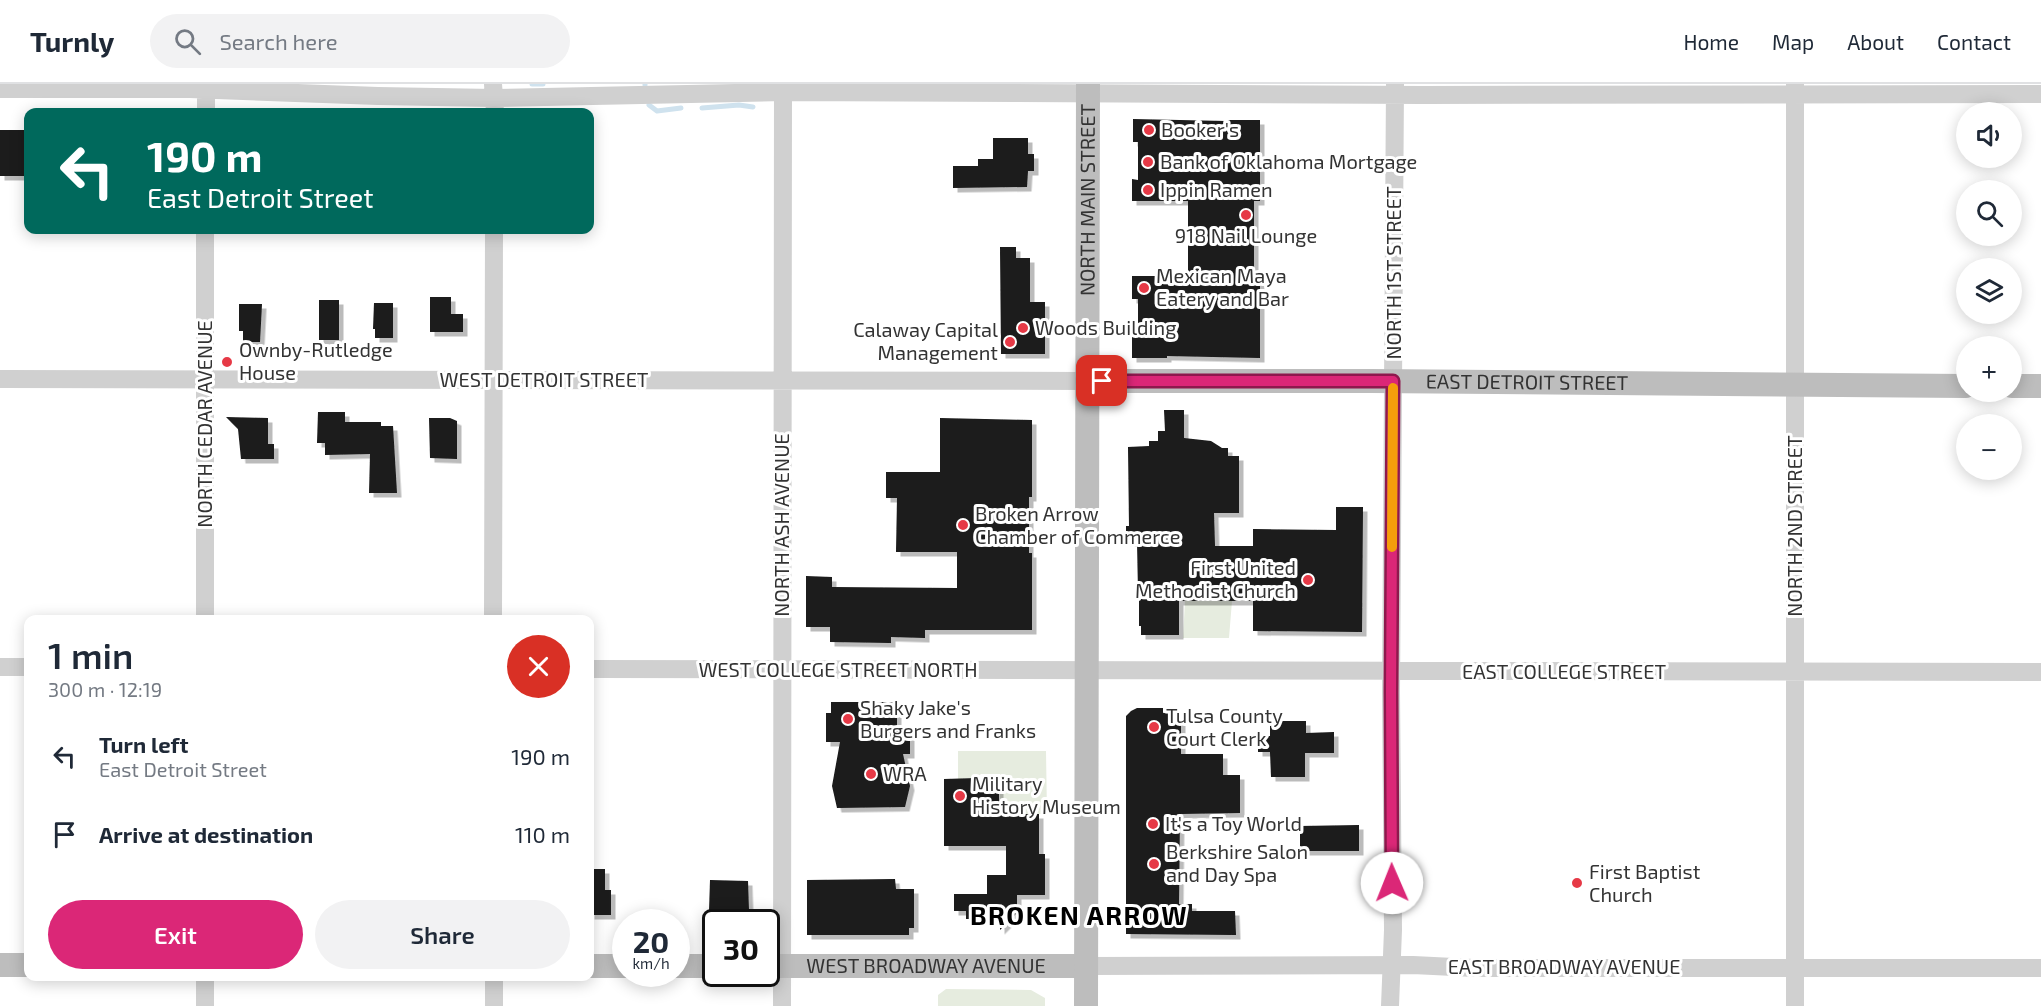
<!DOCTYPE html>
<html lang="en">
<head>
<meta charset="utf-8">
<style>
  :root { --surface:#fff; --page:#f2f2f3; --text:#1f2937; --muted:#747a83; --line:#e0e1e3; --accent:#db2777 }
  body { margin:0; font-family:"Exo 2",sans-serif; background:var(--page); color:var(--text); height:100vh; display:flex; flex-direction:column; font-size:22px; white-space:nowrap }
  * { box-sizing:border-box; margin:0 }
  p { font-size:20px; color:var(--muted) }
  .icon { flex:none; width:33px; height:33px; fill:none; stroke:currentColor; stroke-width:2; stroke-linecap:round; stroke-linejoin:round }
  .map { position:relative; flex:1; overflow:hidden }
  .side { position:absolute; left:24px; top:531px; width:570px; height:366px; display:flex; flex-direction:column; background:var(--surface); border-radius:12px; box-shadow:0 3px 15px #0003 }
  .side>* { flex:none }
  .top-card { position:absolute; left:24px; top:24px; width:570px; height:126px; border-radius:12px; box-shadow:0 3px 15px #0003; background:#00695c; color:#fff; overflow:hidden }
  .controls { position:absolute; left:1956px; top:18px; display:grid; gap:12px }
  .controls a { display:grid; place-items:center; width:66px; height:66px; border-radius:50%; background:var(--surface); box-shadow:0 3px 15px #0003; font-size:30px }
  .speed { position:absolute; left:612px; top:825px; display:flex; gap:12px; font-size:30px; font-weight:700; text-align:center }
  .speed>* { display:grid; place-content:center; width:78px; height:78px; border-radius:50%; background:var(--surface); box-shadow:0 3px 15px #0003; line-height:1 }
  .speed small { font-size:15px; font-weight:400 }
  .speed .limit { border:3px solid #111; border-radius:9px; background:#fff; color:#111 }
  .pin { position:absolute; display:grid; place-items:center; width:51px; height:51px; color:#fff; margin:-26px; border-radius:12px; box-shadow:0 3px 9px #0006 }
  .me { position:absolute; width:66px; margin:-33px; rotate:359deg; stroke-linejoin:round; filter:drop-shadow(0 0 4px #0008) }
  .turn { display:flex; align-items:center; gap:21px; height:126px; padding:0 24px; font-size:27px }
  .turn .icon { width:78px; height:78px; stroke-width:2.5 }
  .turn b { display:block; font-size:42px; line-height:51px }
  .round { display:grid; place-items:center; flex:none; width:63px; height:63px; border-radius:32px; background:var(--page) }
  .overview { display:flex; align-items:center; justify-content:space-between; height:102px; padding:0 24px }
  h1 { font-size:36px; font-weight:600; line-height:45px }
  .action { display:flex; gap:12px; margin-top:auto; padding:12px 24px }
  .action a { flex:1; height:69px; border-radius:36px; background:var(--accent); color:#fff; font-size:24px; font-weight:600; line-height:69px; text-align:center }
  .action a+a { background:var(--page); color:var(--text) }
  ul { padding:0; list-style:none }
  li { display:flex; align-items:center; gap:18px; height:78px; padding:0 24px }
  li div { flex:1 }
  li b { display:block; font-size:22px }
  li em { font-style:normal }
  header { display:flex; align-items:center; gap:36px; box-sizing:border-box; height:84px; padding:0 30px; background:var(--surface); border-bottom:2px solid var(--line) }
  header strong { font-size:28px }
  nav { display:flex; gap:33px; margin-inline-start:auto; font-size:21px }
  .search { width:420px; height:54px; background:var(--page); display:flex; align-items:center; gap:15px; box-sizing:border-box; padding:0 21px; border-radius:33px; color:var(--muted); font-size:22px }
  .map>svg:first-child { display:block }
  .green { fill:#e6ecdf }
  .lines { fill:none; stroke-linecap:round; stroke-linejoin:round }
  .stream { stroke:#cfe2ee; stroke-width:5 }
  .building { fill:#1a1a1a; filter:url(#shadow) }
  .street { stroke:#d0d0d0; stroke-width:18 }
  .secondary { stroke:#bdbdbd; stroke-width:24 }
  .route-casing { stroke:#8e194d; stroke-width:15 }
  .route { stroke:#db2777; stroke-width:10 }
  .slow { stroke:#f59e0b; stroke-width:10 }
  .poi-dot { fill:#e63946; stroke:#fff; stroke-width:2 }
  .labels { text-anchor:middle; stroke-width:6; stroke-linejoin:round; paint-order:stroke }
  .poi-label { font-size:20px; fill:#333; stroke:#fff; text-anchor:start }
  .street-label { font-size:20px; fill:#333; stroke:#fff }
  .district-label { font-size:26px; font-weight:bold; letter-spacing:1.5px; fill:#000; stroke:#fff }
</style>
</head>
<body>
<header>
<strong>Turnly</strong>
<div class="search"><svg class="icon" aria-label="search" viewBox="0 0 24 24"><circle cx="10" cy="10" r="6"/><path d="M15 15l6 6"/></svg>Search here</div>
<nav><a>Home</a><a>Map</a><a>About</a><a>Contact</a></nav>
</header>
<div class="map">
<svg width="2041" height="922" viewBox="0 0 2041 922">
  <defs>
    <filter id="shadow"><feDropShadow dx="4.5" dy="4.5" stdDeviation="0" flood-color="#0004"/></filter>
  </defs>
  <rect width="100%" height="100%" fill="#fff"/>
  <path class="green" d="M1185 517H1232L1229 554H1183Z
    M958 667H1046L1047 730H1000V690H981L976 694 958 695Z
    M946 905 1031 906 1045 914V922H938V911Z"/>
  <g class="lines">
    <path class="stream" d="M532 0H543
      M645 0V1
      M649 21 657 27 681 24
      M702 24 739 21 753 23"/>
  </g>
  <path class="building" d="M1133 35 1226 37V36H1260V117H1254V193H1260V274L1167 272V274H1132V252H1138V215H1132V192H1188V117H1132V95L1138 96V58H1133Z
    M0 46H28V92H0Z
    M993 54H1028V70H1034V87H1028L1027 103 953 104V82H978V75H993Z
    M1000 163H1016V174H1030V218H1045V270H1001Z
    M430 213H451V230H463V248H430Z
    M319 216H339V256H319Z
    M374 219H393V254H375V245H373Z
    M239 220H262L260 258H243V247H239Z
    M1164 326H1184V354L1211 357 1222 364H1228V372H1239V429H1214L1215 462H1253V445L1336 446V423H1363L1362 548 1253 547V517H1179V551H1141V542H1139V509H1138L1137 458H1126V442H1129L1128 363 1149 362V357H1158V347H1165Z
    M318 328H345V338H381V342H393L397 409H369L370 370 325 371V359H317Z
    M226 333 268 334V360H274V375H241L238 345Z
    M429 334H450L457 337V375L430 374Z
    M940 334 1032 336V413H1029V469H1032V546H925V554L891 553V559L830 558V543H806V492L832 493V503L957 504V468H896L897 414H886V388H940Z
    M831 618H897V642H910V670H903L910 702 905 723 837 724 832 702 840 658H826V629H831Z
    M1137 624H1163V629H1181V670H1223V691H1240V729L1180 730 1179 820H1192V827H1235L1236 851 1126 850V632L1131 627Z
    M1270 637H1306V649L1334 648V669H1305V693H1271L1270 668H1258V652H1270Z
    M976 694V700L999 699V730H1039V770H1045V811H1017V829L1000 846V835H966V827H954V810H987V791H1006V762H944V695Z
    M1359 741V767H1300V742Z
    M590 785H605V806H611V831H590Z
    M895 795 896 805H914V844H909V851H807V796Z
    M710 796 748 797 749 827H709Z"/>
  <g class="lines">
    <path class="street" d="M493 0 495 28
      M0 5H190L378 12 494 14 783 8 1422 11 2041 10
      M206 28V0
      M0 295 1087 297
      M205 536V146
      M493 536 494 146
      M0 583H28
      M590 585 2041 588
      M1086 882 1413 881 1474 884H2041
      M494 892V922
      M205 922V892
      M782 922 783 0
      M1390 922 1393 846 1391 608 1395 0
      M1795 922V0"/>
    <g class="secondary">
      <path id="s1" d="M1087 297H1372L1966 302"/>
      <path d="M2012 302H2041"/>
      <path d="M0 881H28"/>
      <path d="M590 882H626"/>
      <path d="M676 882H716"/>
      <path id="s2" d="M766 882H1086"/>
      <path id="s3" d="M1086 922 1088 0"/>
    </g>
  </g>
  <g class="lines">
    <g class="route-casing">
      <path id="route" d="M1102 297H1393L1391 608 1392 799"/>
    </g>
    <use href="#route" class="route"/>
    <path class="slow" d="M1392 463 1393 304"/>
  </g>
  <g class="poi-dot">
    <circle cx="1149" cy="46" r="6"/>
    <circle cx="1148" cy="78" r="6"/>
    <circle cx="1148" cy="106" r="6"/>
    <circle cx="1246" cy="131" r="6"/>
    <circle cx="1144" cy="204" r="6"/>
    <circle cx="1023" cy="244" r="6"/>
    <circle cx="1010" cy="258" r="6"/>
    <circle cx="227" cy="278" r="6"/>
    <circle cx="963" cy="441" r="6"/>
    <circle cx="1308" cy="496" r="6"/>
    <circle cx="848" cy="635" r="6"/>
    <circle cx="1154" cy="643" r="6"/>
    <circle cx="871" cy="690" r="6"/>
    <circle cx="960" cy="712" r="6"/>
    <circle cx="1153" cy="740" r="6"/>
    <circle cx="1154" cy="780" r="6"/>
    <circle cx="1577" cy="799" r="6"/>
  </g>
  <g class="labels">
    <g class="poi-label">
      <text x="1161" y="53">Booker's</text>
      <text x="1160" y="85">Bank of Oklahoma Mortgage</text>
      <text x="1160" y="113">Ippin Ramen</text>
      <text x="1246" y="159" text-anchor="middle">918 Nail Lounge</text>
      <text x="1156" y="199">Mexican Maya<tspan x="1156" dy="23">Eatery and Bar</tspan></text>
      <text x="1035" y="251">Woods Building</text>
      <text x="998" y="253" text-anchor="end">Calaway Capital<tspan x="998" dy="23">Management</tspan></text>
      <text x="239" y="273">Ownby-Rutledge<tspan x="239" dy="23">House</tspan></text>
      <text x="975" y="437">Broken Arrow<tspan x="975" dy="23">Chamber of Commerce</tspan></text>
      <text x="1296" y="491" text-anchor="end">First United<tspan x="1296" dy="23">Methodist Church</tspan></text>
      <text x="860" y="631">Shaky Jake's<tspan x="860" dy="23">Burgers and Franks</tspan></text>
      <text x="1166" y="639">Tulsa County<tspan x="1166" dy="23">Court Clerk</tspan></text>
      <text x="883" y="697">WRA</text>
      <text x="972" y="707">Military<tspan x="972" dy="23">History Museum</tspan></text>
      <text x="1165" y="747">It's a Toy World</text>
      <text x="1166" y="775">Berkshire Salon<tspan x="1166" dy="23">and Day Spa</tspan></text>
      <text x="1589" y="795">First Baptist<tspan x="1589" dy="23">Church</tspan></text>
    </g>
    <g class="street-label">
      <text dy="7" stroke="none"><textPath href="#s3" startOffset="806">NORTH MAIN STREET</textPath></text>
      <text transform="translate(1394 189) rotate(-90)" y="7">NORTH 1ST STREET</text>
      <text x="544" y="303">WEST DETROIT STREET</text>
      <text dy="7" stroke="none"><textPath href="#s1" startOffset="440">EAST DETROIT STREET</textPath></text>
      <text transform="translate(205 340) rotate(-90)" y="7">NORTH CEDAR AVENUE</text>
      <text transform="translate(782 441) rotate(-90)" y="7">NORTH ASH AVENUE</text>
      <text transform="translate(1795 442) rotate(-90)" y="7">NORTH 2ND STREET</text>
      <text x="838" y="593">WEST COLLEGE STREET NORTH</text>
      <text x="1564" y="595">EAST COLLEGE STREET</text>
      <text dy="7" stroke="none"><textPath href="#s2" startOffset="160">WEST BROADWAY AVENUE</textPath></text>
      <text x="1564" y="890">EAST BROADWAY AVENUE</text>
    </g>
    <g class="district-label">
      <text x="1079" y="841">BROKEN ARROW</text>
    </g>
  </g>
</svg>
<div class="controls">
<a><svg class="icon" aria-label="sound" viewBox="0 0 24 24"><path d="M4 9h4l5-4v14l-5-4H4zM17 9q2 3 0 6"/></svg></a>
<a><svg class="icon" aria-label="search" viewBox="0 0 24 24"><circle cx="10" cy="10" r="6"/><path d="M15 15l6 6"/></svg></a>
<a><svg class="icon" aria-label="layers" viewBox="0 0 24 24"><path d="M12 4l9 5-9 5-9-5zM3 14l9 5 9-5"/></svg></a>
<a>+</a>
<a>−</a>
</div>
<div class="speed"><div>20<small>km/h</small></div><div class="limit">30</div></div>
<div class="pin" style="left:1102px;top:297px;background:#d93025"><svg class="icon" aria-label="arrive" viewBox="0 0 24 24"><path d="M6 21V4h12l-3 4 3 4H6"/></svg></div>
<svg class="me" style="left:1392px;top:799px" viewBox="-20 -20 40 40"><circle r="19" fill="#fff"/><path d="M0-13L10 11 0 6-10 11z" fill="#db2777"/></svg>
<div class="top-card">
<div class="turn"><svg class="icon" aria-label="left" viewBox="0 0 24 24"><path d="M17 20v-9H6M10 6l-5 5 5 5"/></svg><div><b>190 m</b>East Detroit Street</div></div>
</div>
<section class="side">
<div class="overview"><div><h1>1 min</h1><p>300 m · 12:19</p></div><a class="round" style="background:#d93025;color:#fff"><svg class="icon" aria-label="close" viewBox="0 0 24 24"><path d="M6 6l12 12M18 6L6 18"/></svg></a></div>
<ul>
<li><svg class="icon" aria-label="left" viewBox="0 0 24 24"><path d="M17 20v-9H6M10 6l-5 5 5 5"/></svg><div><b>Turn left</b><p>East Detroit Street</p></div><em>190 m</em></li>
<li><svg class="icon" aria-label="arrive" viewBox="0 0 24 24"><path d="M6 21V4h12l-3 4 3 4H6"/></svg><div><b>Arrive at destination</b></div><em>110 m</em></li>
</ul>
<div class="action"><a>Exit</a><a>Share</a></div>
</section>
</div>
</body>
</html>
